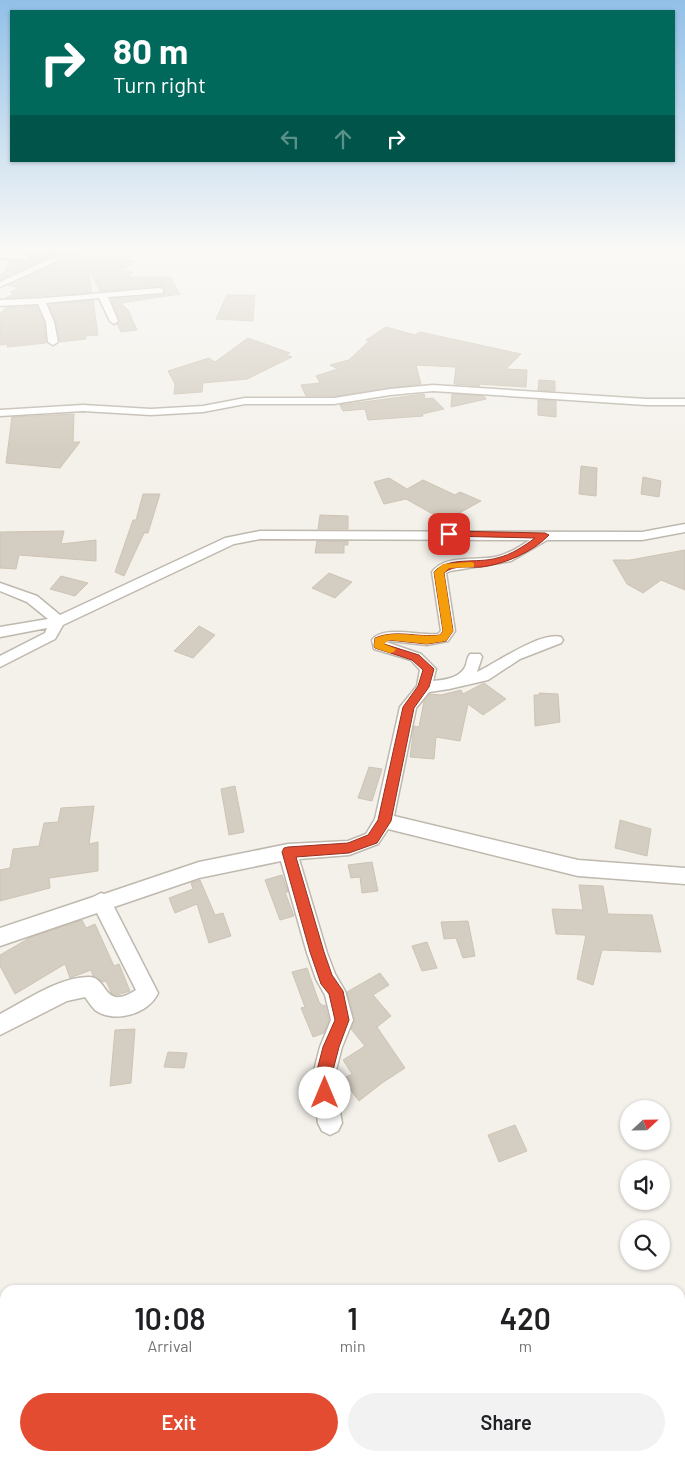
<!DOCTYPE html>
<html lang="en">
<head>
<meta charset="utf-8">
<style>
  :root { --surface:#fff; --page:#f2f2f2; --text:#202124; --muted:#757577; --accent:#e44c32 }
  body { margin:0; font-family:Barlow,sans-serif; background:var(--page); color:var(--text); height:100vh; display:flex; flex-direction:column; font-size:19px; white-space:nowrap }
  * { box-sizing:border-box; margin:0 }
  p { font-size:16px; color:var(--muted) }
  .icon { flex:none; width:28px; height:28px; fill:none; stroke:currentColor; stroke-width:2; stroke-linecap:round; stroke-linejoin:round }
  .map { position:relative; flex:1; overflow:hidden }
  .details { position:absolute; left:0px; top:1285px; width:685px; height:176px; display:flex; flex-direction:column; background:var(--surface); border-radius:15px 15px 0 0; box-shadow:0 1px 4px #0004 }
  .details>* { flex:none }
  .top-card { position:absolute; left:10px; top:10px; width:665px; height:152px; border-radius:0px; box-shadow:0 1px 4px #0004; background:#00695c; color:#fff; overflow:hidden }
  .needle { width:32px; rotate:68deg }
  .tools { position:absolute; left:620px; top:1100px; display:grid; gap:10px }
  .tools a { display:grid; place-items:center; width:50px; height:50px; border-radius:50%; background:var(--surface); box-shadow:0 1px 4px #0004; font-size:25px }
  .pin { position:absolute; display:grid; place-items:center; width:42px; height:42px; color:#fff; margin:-21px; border-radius:10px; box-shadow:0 2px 8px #0006 }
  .me { position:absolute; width:55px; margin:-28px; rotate:0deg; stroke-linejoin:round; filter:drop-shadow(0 0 4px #0008) }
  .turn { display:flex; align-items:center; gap:18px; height:105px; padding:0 20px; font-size:22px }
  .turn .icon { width:65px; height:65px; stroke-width:2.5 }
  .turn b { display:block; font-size:35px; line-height:42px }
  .lanes { display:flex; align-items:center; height:48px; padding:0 20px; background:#0003; justify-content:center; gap:25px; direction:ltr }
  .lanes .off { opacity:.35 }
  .eta { display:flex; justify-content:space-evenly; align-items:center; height:85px; text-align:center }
  .eta b { font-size:30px; font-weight:600; line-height:35px }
  .cta { display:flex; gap:10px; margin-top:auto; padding:10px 20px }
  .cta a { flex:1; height:58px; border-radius:30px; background:var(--accent); color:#fff; font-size:20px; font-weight:600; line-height:58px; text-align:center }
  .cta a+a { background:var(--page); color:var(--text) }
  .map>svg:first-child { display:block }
  .building { fill:#d4cdc1; stroke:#cec4b5 }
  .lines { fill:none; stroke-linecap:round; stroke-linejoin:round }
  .street-casing { stroke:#beb8ae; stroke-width:3 }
  .street { fill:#fff; fill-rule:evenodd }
  .route { fill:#e44c32; stroke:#943120 }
  .slow { fill:#f59e0b }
</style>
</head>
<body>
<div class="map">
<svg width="685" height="1461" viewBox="0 0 685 1461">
  <rect width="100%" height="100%" fill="#f4f1eb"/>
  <path class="building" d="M24 248H61L58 251 78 252 74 254 135 261 122 271 134 272 128 277H170L180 294 121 303 128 310 137 330 121 332 117 324 120 320 111 299 163 295 165 288 160 286 100 291 88 268 92 292 6 298 14 294 10 292 20 288 8 285 61 261 60 258 51 256 0 280V277L11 262H7L9 260 26 261 32 258 27 253H18Z
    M227 295H255L253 321 216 319Z
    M93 300 98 335 85 336 86 339 60 342 56 322 49 305Z
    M37 306 44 322 46 343 7 347 8 344 0 345V313L6 308Z
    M386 327 415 335 420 332 521 354 506 369 527 370 526 387 478 384 480 386 454 384 456 367 416 365 421 384 336 396H306L301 385 320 383 316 376 338 369 330 365 349 360 369 341 366 340Z
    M248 338 290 353 286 355 292 357 247 379 203 383 202 392 174 394 175 384 168 371 209 358 215 362Z
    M539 380 555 381V391L538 390Z
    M424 394 425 399 433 398 444 409 422 414 423 416 368 420 365 409 343 411 340 405Z
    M452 394 484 396 486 399 451 407Z
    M538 400 556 401V417L538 415Z
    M74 414 73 442H80L60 468 6 463 12 417Z
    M581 466 597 468 596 496 579 494Z
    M643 477 661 481 659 497 641 494Z
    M389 478 407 489 423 480 455 495 460 492 481 501 445 521 406 499 384 504 374 482Z
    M143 494H160L148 533H144L124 576 115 572 133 520H136Z
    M320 515 348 516V529H318Z
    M64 531 61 544 96 540V561L19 555 16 569 0 568V532Z
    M317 541H348V545H344V553H315Z
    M685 550V590L661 580 643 593 627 584 613 560H630Z
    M329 573 352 582 335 598 312 588Z
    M61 576 88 583 75 596 50 589Z
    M199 626 215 635 193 658 174 651Z
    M484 683 506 699 483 715 468 704 460 741 436 737 434 759 410 757 414 726 419 727 424 701 430 694 441 695 461 690 463 694Z
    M539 693 558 694 560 722 535 726 534 695H539Z
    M369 767 382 769 372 801 358 798Z
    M235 786 244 832 229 835 221 789Z
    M94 806 89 844 98 842V871L49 878 50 888 0 901V870L10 868 13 849 39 846 44 823 58 822 61 808Z
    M620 820 651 829 647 856 615 848Z
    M372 862 378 891 362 893 360 877 351 878 348 865Z
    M282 875 288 892H285L294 916 280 920 265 880Z
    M200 880 215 915 223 913 231 936 209 943 197 904 175 913 169 898 193 889 191 883Z
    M579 885 603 886 608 914 652 915 661 952 602 950 593 985 577 979 586 935 556 934 552 909 583 910Z
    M82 920 86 928 95 924 114 966 119 964 130 991 117 995 112 994 106 981 103 982 93 976 91 970 70 978 65 964 15 994 0 966V955L31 937Z
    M468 921 475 956 463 958 456 938 444 939 441 922Z
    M427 942 437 968 422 971 412 946Z
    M307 968 319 1002 323 1006 325 1005 329 1020 324 1033 313 1037 301 1008 305 1007 292 972Z
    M380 973 389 985 373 995 391 1016 377 1027 405 1068 382 1083 359 1101 342 1079 352 1074 343 1060 365 1046 351 1029 355 1020 347 992Z
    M135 1029 131 1083 110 1086 115 1030Z
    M168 1052 187 1053 184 1068 164 1067Z
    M515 1125 527 1151 499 1162 488 1135Z"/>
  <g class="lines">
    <g class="street-casing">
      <path id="street" d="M0 254 26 255 30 257 26 259 0 258Z
        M52 258 59 260 0 287V282Z
        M160 288 163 289V293L108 297 118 321 114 324 110 321 99 298 46 303 54 322 58 342 53 345 48 342 46 322 38 304 0 306V300C53 299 107 292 160 288Z
        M433 385 646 399H685V405H646L433 391 390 395 334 404H245L203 412 151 415 83 411 0 416V410L83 405 151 409 203 406 245 398H334L390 389Z
        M685 524V532L642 540H547L511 561 450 571 446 573 455 631 448 641 427 645 390 641 386 642 421 654 436 669 433 681C445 680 461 678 466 665 467 661 467 658 470 654H480L482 657 477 672C496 663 541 631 561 637L563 640 561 643 520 659 488 680 449 689 429 692 416 708 394 816 578 860 685 868V884L578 876 388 829 378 844 349 855 299 859 327 953 335 974 345 991 353 1020 342 1047 334 1078 342 1123 338 1131 330 1135 322 1131 318 1123 312 1078 320 1047 331 1020 325 995 316 979 307 953 281 861 199 878 114 907 158 993C149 1014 114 1024 95 1010 91 1006 88 1001 85 997L67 1001 0 1035V1014C27 1000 57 978 88 977 109 976 102 1012 136 990L97 913 0 946V928L93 897 101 893 104 894 199 862 288 844 348 841 366 834 375 819 400 707 417 686 420 670 411 660 374 649 372 640C382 625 421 636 438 634L441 631 432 572C446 553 479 562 499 556 510 553 521 546 530 540L260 539 234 544 63 625 55 639 0 667V656L45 633 47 628 0 637V627L48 619 27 602 0 591V583L37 596 60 615 225 538 260 531 642 532Z"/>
    </g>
    <use href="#street" class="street"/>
  </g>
  <linearGradient id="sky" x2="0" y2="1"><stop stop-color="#91c0e8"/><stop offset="0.55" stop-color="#faf9f6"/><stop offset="1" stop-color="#faf9f6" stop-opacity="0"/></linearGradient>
  <rect width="685" height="453" fill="url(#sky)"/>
  <path class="route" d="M449 531 545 533 549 535C533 552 505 564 482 567 470 568 454 564 444 573L453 631 446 641 427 644 389 640 384 642V644L419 655 434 669 429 687 414 708 391 821 377 843 349 853 296 857 324 952 332 975 343 991 349 1020 339 1047 331 1078 333 1093 331 1098 325 1101 320 1098 315 1078 323 1047 335 1020 329 994 321 984 310 952 282 852 284 848 288 847 348 843 368 835 378 820 403 707 418 686 423 670 412 660 375 648 374 646 375 638C396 629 418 638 440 635L443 631 434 572C448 556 477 564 497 558 511 555 524 546 535 538L446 536V532Z"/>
  <path class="slow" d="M471 562 474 563V567L449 568 444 573 453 631 446 641 427 644 389 640 384 644 396 649 394 652 390 653 375 648 374 646 375 638C396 629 418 638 440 635L443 631 434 572 443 564Z"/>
</svg>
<div class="tools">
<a><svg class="needle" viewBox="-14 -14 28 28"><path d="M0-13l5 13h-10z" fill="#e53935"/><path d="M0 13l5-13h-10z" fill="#757577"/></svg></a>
<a><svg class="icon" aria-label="sound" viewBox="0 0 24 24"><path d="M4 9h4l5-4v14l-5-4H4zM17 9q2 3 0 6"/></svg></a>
<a><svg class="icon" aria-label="search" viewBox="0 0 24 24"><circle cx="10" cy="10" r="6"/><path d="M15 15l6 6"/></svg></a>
</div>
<div class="pin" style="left:449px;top:534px;background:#d93025"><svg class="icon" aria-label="arrive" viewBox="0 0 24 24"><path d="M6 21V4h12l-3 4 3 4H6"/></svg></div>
<svg class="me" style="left:325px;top:1093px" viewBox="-20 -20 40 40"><circle r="19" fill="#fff"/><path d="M0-13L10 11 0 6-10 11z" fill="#e44c32"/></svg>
<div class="top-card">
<div class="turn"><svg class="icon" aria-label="right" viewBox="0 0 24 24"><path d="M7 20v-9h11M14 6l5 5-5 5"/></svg><div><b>80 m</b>Turn right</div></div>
<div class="lanes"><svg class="icon off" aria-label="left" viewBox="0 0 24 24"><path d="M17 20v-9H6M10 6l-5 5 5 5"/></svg><svg class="icon off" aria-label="ahead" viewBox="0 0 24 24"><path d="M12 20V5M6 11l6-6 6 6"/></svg><svg class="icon" aria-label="right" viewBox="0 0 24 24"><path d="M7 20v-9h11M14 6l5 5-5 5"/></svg></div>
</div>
<section class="details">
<div class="eta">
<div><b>10:08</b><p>Arrival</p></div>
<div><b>1</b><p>min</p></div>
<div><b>420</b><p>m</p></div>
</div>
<div class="cta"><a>Exit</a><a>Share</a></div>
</section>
</div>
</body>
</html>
